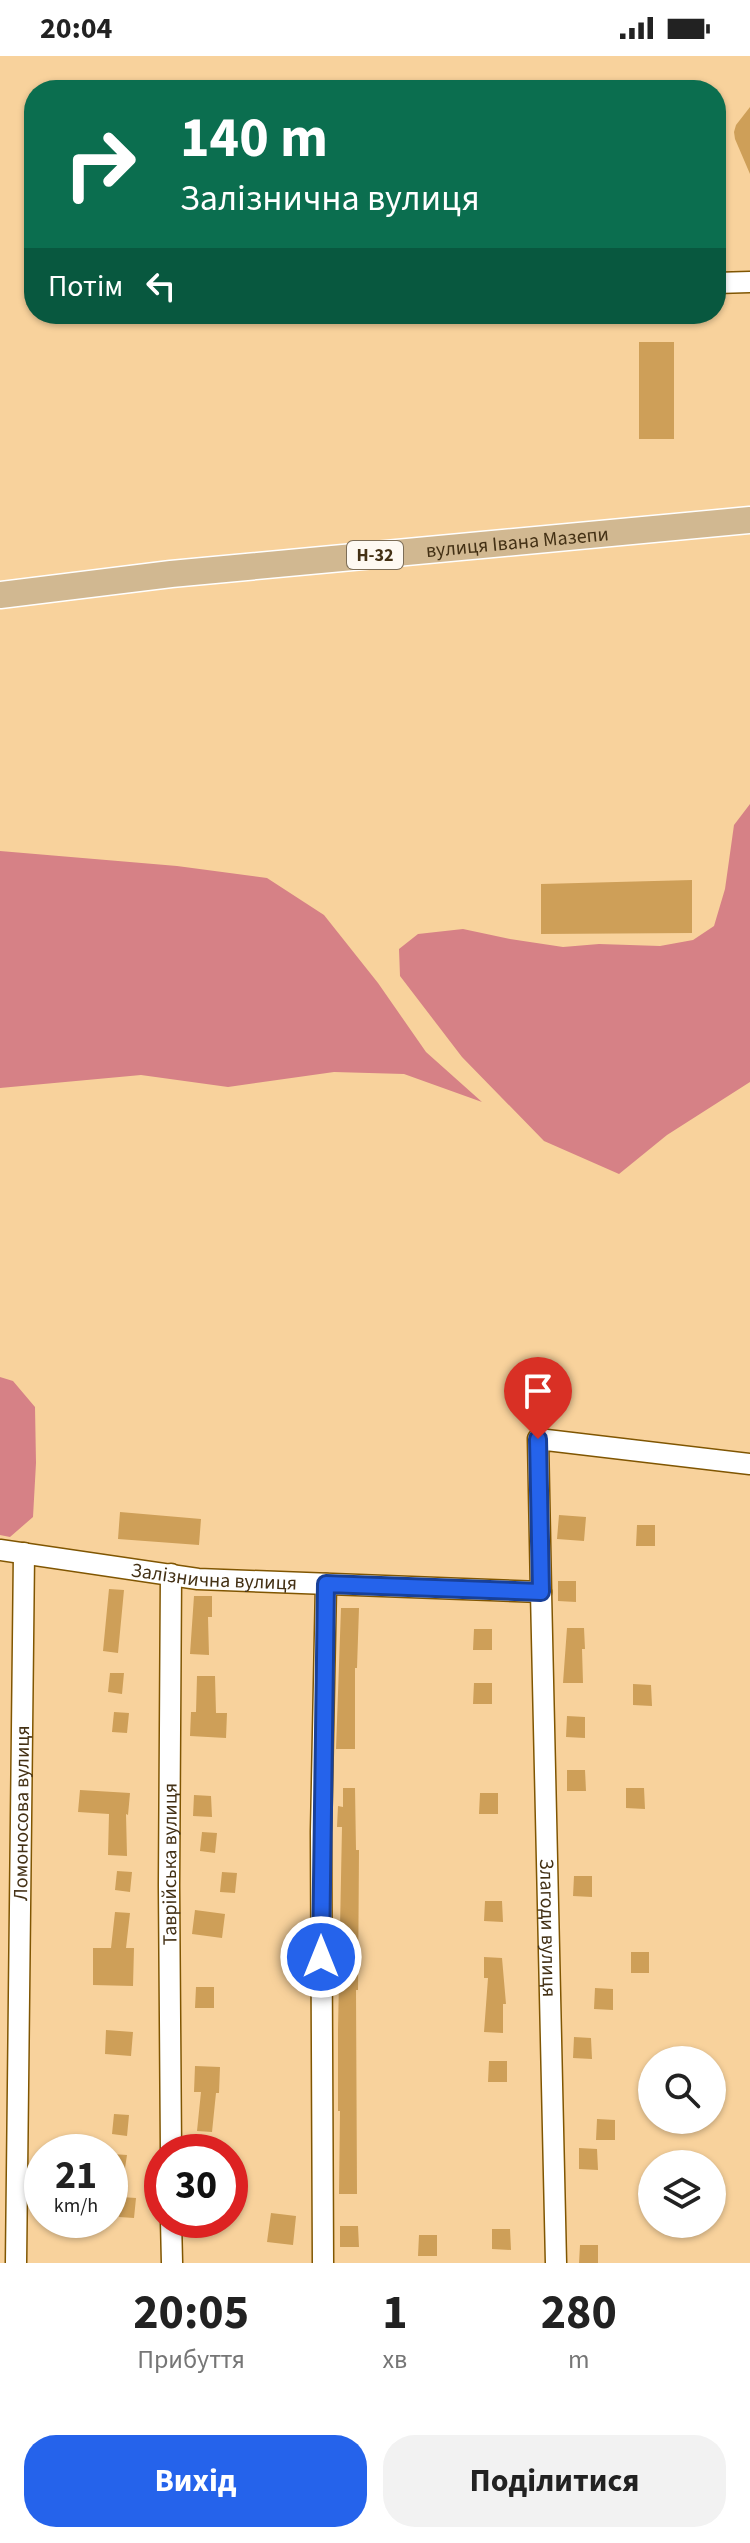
<!DOCTYPE html>
<html lang="uk">
<head>
<meta charset="utf-8">
<style>
  :root { --surface:#fff; --page:#f2f2f2; --text:#222; --muted:#767676; --accent:#2563eb }
  body { margin:0; font-family:"Source Sans 3",sans-serif; background:var(--page); color:var(--text); height:100vh; display:flex; flex-direction:column; font-size:30px; white-space:nowrap }
  * { box-sizing:border-box; margin:0 }
  p { font-size:26px; color:var(--muted) }
  .icon { flex:none; width:44px; height:44px; fill:none; stroke:currentColor; stroke-width:2; stroke-linecap:round; stroke-linejoin:round }
  .map { position:relative; height:2207px; overflow:hidden }
  .drawer { display:flex; flex-direction:column; background:var(--surface); flex:1 }
  .drawer>* { flex:none }
  .hud { position:absolute; left:24px; top:24px; width:702px; height:244px; border-radius:32px; box-shadow:0 2px 6px #0004; background:#0b6e4f; color:#fff; overflow:hidden }
  .controls { position:absolute; left:638px; top:1990px; display:grid; gap:16px }
  .controls a { display:grid; place-items:center; width:88px; height:88px; border-radius:50%; background:var(--surface); box-shadow:0 2px 6px #0004; font-size:40px }
  .speed { position:absolute; left:24px; top:2078px; display:flex; gap:16px; font-size:40px; font-weight:700; text-align:center }
  .speed>* { display:grid; place-content:center; width:104px; height:104px; border-radius:50%; background:var(--surface); box-shadow:0 2px 6px #0004; line-height:1 }
  .speed small { font-size:20px; font-weight:400 }
  .speed .limit { border:12px solid #d22; background:#fff; color:#111 }
  .pin { position:absolute; display:grid; place-items:center; width:68px; height:68px; color:#fff; margin:-82px -34px; border-radius:50% 50% 50% 0; rotate:-45deg; box-shadow:0 0 8px #0007 }
  .pin .icon { rotate:45deg }
  .me { position:absolute; width:88px; margin:-44px; rotate:0deg; stroke-linejoin:round; filter:drop-shadow(0 0 6px #0008) }
  .turn { display:flex; align-items:center; gap:28px; height:168px; padding:0 24px; font-size:36px }
  .turn .icon { width:104px; height:104px; stroke-width:2.5 }
  .turn b { display:block; font-size:56px; line-height:68px }
  .then { display:flex; align-items:center; height:76px; padding:0 24px; background:#0003; gap:16px; font-size:30px }
  .eta { display:flex; justify-content:space-evenly; align-items:center; height:136px; text-align:center }
  .eta b { font-size:48px; font-weight:700; line-height:56px }
  .button { display:flex; gap:16px; margin-top:auto; padding:16px 24px }
  .button a { flex:1; height:92px; border-radius:32px; background:var(--accent); color:#fff; font-size:32px; font-weight:700; line-height:92px; text-align:center }
  .button a+a { background:var(--page); color:var(--text) }
  .status { display:flex; justify-content:space-between; align-items:center; height:56px; padding:0 40px; background:var(--surface); direction:ltr }
  .status svg { height:22px; fill:currentColor }
  .map>svg:first-child { display:block }
  .forest { fill:#d68186 }
  .building { fill:#ce9f58 }
  .lines { fill:none; stroke-linecap:round; stroke-linejoin:round }
  .minor-casing { stroke:#805602; stroke-width:23 }
  .major-casing { stroke:#fff; stroke-width:29 }
  .minor { stroke:#fff; stroke-width:20 }
  .major { stroke:#d1b891; stroke-width:26 }
  .route-casing { stroke:#184099; stroke-width:20 }
  .route { stroke:#2563eb; stroke-width:14 }
  .labels { text-anchor:middle; stroke-width:8; stroke-linejoin:round; paint-order:stroke }
  .shield { fill:#fef9f2; stroke:#7c6d57; stroke-width:2 }
  .shield-label { font-size:18px; font-weight:bold; fill:#443115 }
  .street-label { font-size:20px; fill:#443115; stroke:#fef9f2 }
</style>
</head>
<body>
<div class="status"><b>20:04</b><svg viewBox="0 0 49 12"><path d="M0 12V9h3v3zM5 12V6h3v6zM10 12V3h3v9zM15 12V0h3v12zM26 1h20v11H26zM47 4h2v5h-2z"/></svg></div>
<div class="map">
<svg width="750" height="2207" viewBox="0 0 750 2207">
  <rect width="100%" height="100%" fill="#f8d29c"/>
  <path class="forest" d="M750 748V1026L667 1079 619 1118 544 1085 462 1001 400 920 399 893 418 878 463 873 510 883 563 891 599 888 660 890 693 884 714 870 725 833 734 769Z
    M0 795 177 810 267 822 324 859 378 927 426 996 482 1046 404 1018 334 1016 228 1031 141 1019 0 1032Z
    M0 1321 13 1325 35 1351 36 1407 33 1461 10 1481 0 1479Z"/>
  <path class="building" d="M750 51V118L735 83 734 76 736 69Z
    M639 286H674V383H639Z
    M692 824V877L541 878V828Z
    M120 1456 201 1463 199 1489 118 1483Z
    M559 1459 586 1461 584 1485 557 1483Z
    M637 1469H655V1490H636Z
    M558 1525H576V1546L558 1545Z
    M109 1533 124 1534 118 1597 103 1595Z
    M194 1540H212V1561H208L209 1599 190 1598Z
    M341 1552H359L357 1612H355V1693H336Z
    M567 1572H584L585 1593H582L583 1627H563Z
    M474 1573H492V1594H473Z
    M110 1617H124L122 1638 108 1636Z
    M197 1620H215L216 1657H227L226 1682 190 1680 191 1656H196Z
    M474 1627H492V1648H473Z
    M633 1628 651 1629 652 1650 633 1649Z
    M114 1656 129 1657 127 1677 112 1676Z
    M567 1660 585 1661V1682L566 1681Z
    M567 1714H585L586 1735H567Z
    M343 1732H355L356 1794H359L358 1934H356L357 2138H339L340 2055H338V1974L342 1771H337L338 1750 343 1751Z
    M626 1732H644L645 1753 626 1752Z
    M80 1734 130 1737 128 1759 126 1758 127 1800 108 1799 109 1758 78 1756Z
    M480 1737H498V1758H479Z
    M194 1739 211 1740 212 1761 193 1760Z
    M202 1776 217 1777 215 1797 200 1795Z
    M117 1815 132 1816 130 1836 115 1834Z
    M222 1816 237 1817 235 1837 220 1836Z
    M574 1820H592V1841L573 1840Z
    M485 1845H502L503 1866 484 1865Z
    M195 1854 225 1858 222 1882 192 1878Z
    M115 1856 130 1857 126 1892H134L133 1930 93 1929V1892H111Z
    M631 1896H649V1917H631Z
    M484 1901 502 1902 506 1948H503V1977L484 1976 488 1922H484Z
    M196 1931H214V1952H195Z
    M595 1932 613 1933V1954L594 1953Z
    M106 1974 133 1976 131 2000 105 1998Z
    M574 1981 591 1982 592 2003 573 2002Z
    M489 2005H507V2026H488Z
    M195 2010 220 2011 219 2037H216L212 2076 197 2075 201 2036H194Z
    M114 2058 129 2059 127 2080 112 2078Z
    M597 2063 615 2064V2084H596Z
    M579 2092 597 2093 598 2114 579 2113Z
    M112 2098 127 2099 124 2119 110 2118Z
    M121 2141 136 2142 134 2162 119 2161Z
    M271 2157 296 2160 293 2189 267 2186Z
    M340 2170H358L359 2191H340Z
    M492 2173H510L511 2194 492 2193Z
    M419 2179H437V2200H418Z
    M580 2189H598V2207H579Z"/>
  <g class="lines">
    <g class="minor-casing">
      <g id="minor">
        <path d="M716 227 750 226"/>
        <path id="s1" d="M0 1494 198 1523 541 1536 538 1383 750 1408"/>
        <path id="s2" d="M541 1536 556 2207"/>
        <path id="s3" d="M171 2096 169 1830 171 1518"/>
        <path d="M171 2164 172 2207"/>
        <path id="s4" d="M16 2207 24 1497"/>
        <path d="M323 2207 321 1776 326 1528"/>
      </g>
    </g>
    <g class="major-casing">
      <g id="major">
        <path id="s5" d="M0 539 171 518 750 464"/>
      </g>
    </g>
    <use href="#minor" class="minor"/>
    <use href="#major" class="major"/>
  </g>
  <g class="lines">
    <g class="route-casing">
      <path id="route" d="M321 1901 326 1528 541 1536 538 1383"/>
    </g>
    <use href="#route" class="route"/>
  </g>
  <g class="labels">
    <rect class="shield" x="347" y="485" width="56" height="28" rx="6"/>
    <g class="shield-label">
      <text x="375" y="505">Н-32</text>
    </g>
    <g class="street-label">
      <text dy="7" stroke="none"><textPath href="#s5" startOffset="520">вулиця Івана Мазепи</textPath></text>
      <text dy="7" stroke="none"><textPath href="#s1" startOffset="216">Залізнична вулиця</textPath></text>
      <text dy="7" stroke="none"><textPath href="#s4" startOffset="450">Ломоносова вулиця</textPath></text>
      <text dy="7" stroke="none"><textPath href="#s3" startOffset="288">Таврійська вулиця</textPath></text>
      <text dy="7" stroke="none"><textPath href="#s2" startOffset="336">Злагоди вулиця</textPath></text>
    </g>
  </g>
</svg>
<div class="controls">
<a><svg class="icon" aria-label="search" viewBox="0 0 24 24"><circle cx="10" cy="10" r="6"/><path d="M15 15l6 6"/></svg></a>
<a><svg class="icon" aria-label="layers" viewBox="0 0 24 24"><path d="M12 4l9 5-9 5-9-5zM3 14l9 5 9-5"/></svg></a>
</div>
<div class="speed"><div>21<small>km/h</small></div><div class="limit">30</div></div>
<div class="pin" style="left:538px;top:1383px;background:#d93025"><svg class="icon" aria-label="arrive" viewBox="0 0 24 24"><path d="M6 21V4h12l-3 4 3 4H6"/></svg></div>
<svg class="me" style="left:321px;top:1901px" viewBox="-20 -20 40 40"><circle r="17" fill="#2563eb" stroke="#fff" stroke-width="3"/><path d="M0-11L8 9 0 5-8 9z" fill="#fff"/></svg>
<div class="hud">
<div class="turn"><svg class="icon" aria-label="right" viewBox="0 0 24 24"><path d="M7 20v-9h11M14 6l5 5-5 5"/></svg><div><b>140 m</b>Залізнична вулиця</div></div>
<div class="then">Потім<svg class="icon" aria-label="left" viewBox="0 0 24 24"><path d="M17 20v-9H6M10 6l-5 5 5 5"/></svg></div>
</div>
</div>
<section class="drawer">
<div class="eta">
<div><b>20:05</b><p>Прибуття</p></div>
<div><b>1</b><p>хв</p></div>
<div><b>280</b><p>m</p></div>
</div>
<div class="button"><a>Вихід</a><a>Поділитися</a></div>
</section>
</body>
</html>
